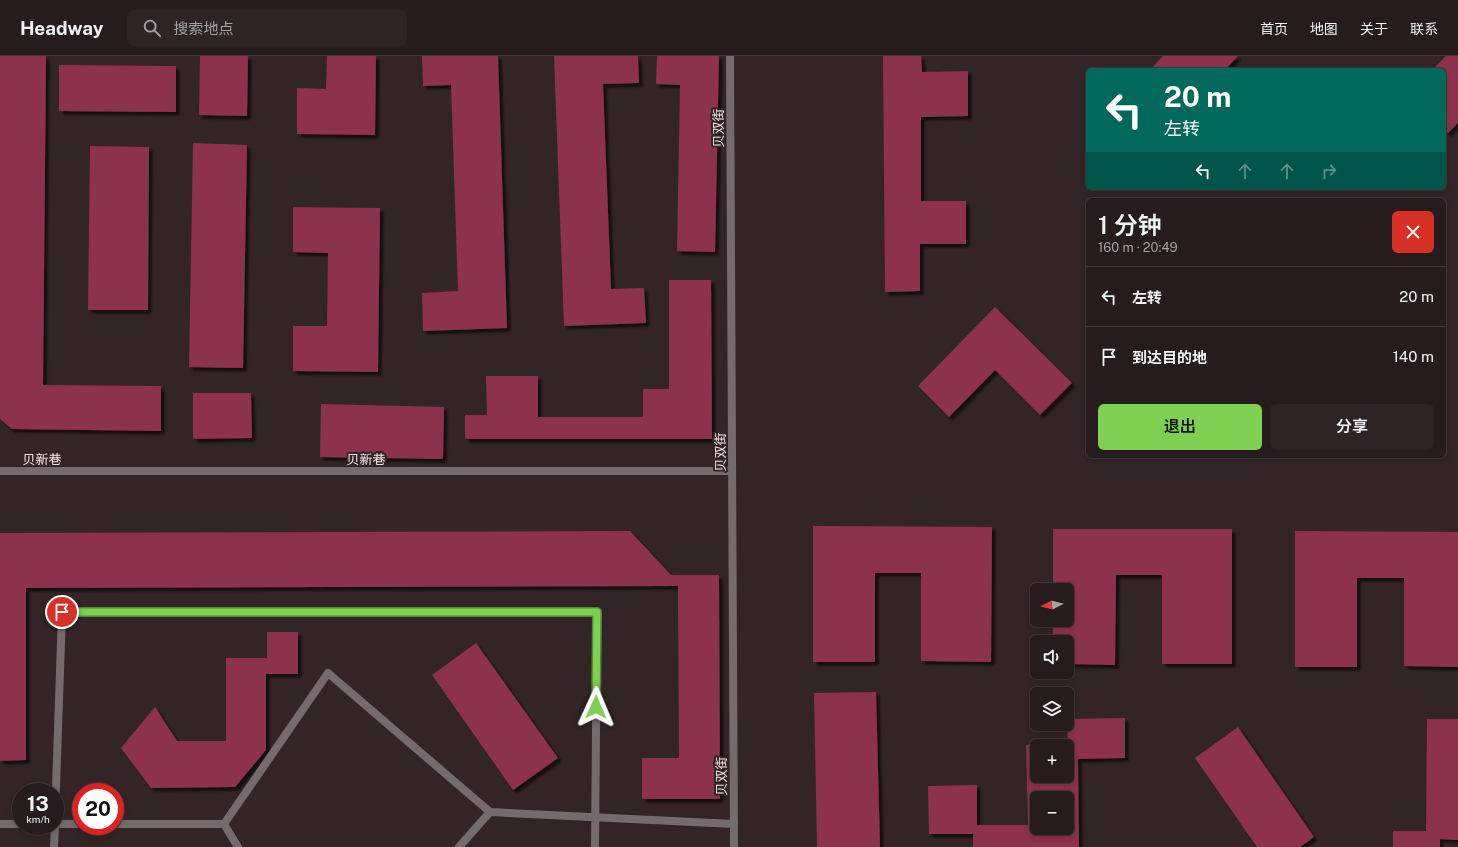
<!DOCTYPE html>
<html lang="zh">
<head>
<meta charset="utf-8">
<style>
  :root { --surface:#261b1d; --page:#2e2426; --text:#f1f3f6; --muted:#a4a1a4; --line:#42393b; --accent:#7fd052 }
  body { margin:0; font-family:"Public Sans","Noto Sans SC",sans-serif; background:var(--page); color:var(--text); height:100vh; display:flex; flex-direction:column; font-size:15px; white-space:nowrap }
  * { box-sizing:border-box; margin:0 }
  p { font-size:13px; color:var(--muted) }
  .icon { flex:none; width:22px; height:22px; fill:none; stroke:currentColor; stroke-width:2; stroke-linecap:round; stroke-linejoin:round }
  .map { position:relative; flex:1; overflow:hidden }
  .panel { position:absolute; left:1086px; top:142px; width:360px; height:260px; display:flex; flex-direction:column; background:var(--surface); border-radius:6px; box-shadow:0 2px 6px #0003,0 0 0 1px var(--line) }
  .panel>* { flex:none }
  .top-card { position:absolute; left:1086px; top:12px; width:360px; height:122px; border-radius:6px; box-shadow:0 2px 6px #0003,0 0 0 1px var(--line); background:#00695c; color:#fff; overflow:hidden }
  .needle { width:26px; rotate:264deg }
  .controls { position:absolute; left:1030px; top:527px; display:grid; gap:8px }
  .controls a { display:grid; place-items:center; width:44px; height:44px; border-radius:6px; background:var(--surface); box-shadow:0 2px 6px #0003,0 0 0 1px var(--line); font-size:20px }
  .speed { position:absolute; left:12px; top:727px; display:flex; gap:8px; font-size:20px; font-weight:700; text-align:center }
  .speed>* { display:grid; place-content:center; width:52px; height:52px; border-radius:50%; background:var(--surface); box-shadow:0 2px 6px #0003,0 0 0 1px var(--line); line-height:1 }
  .speed small { font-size:10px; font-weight:400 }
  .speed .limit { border:6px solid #d22; background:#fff; color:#111 }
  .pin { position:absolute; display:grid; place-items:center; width:34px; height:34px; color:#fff; margin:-17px; border:2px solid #fff; border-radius:50%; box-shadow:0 1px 4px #0007 }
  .me { position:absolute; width:44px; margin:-22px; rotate:1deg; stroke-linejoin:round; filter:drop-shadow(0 0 3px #0008) }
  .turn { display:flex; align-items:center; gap:14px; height:84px; padding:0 12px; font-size:18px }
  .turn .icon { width:52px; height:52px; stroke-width:2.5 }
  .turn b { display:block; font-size:28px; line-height:34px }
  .lanes { display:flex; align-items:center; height:38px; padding:0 12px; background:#0003; justify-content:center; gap:20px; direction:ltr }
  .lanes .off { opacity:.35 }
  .round { display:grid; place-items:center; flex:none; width:42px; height:42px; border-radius:6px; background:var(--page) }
  .summary { display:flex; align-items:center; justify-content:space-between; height:68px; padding:0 12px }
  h1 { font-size:24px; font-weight:600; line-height:30px }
  .primary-button { display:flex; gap:8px; margin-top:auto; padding:8px 12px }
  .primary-button a { flex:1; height:46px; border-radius:6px; background:var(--accent); color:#111; font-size:16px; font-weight:600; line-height:46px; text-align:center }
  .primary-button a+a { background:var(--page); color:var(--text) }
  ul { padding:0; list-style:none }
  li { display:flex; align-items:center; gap:12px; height:60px; padding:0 12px; border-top:1px solid var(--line) }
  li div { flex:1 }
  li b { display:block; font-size:15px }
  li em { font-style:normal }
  header { display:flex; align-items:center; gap:24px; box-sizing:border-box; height:56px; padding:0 20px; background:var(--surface); border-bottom:1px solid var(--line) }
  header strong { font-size:19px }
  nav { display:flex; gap:22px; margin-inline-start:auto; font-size:14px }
  .search { width:280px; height:36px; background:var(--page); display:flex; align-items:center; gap:10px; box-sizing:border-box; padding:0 14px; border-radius:6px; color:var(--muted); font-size:15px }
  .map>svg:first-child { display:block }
  .building { fill:#8c324d; fill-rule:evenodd; filter:url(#shadow) }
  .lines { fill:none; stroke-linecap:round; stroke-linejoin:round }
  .service { stroke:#736b6d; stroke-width:8 }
  .minor { stroke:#736b6d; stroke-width:8 }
  .route-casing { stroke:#538735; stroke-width:10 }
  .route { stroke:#7fd052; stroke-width:7 }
  .labels { text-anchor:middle; stroke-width:4; stroke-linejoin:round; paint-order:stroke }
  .street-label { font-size:13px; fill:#efe5e7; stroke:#322427 }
</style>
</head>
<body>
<header>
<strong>Headway</strong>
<div class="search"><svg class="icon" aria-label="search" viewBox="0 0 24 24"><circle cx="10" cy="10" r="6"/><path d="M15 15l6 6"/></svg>搜索地点</div>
<nav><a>首页</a><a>地图</a><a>关于</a><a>联系</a></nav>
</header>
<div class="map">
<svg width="1458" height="791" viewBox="0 0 1458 791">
  <defs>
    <filter id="shadow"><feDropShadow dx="3.5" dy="3.5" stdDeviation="1" flood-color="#0009"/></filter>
  </defs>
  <rect width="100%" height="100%" fill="#322427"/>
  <path class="building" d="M0 0H46L43 329 161 330V375L12 373 0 363Z
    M200 0H248L247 60 199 59Z
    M327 0H376L375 79 297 78V32L326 33Z
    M422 0H498L507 272 423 275 422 237 458 235 451 29 423 30Z
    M554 0H638L639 27 603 28 611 233 644 232 646 267 564 270Z
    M657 0H719L715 196 677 195 680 29 656 28Z
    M883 0H921L922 16 968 15V60L921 61V145H966V188H920V235L885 236Z
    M1163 0H1238L1225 14H1150Z
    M1446 0H1458V67L1448 77 1444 73V14H1432Z
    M59 9 176 10V56L59 55Z
    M193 87 247 89 243 312 189 311Z
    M90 90 149 91 148 254H88Z
    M293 151 380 152 378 316 293 315V270H327L328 197 293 196Z
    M669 224H711L712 383H465V359H487L486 320H538V361H643V333H669Z
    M995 251 1072 327 1040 359 995 314 949 361 918 330Z
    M193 337H251L252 382 193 383Z
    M321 348 444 351 443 403 320 401Z
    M813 470 992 471 991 606 921 605V517H875V606H813Z
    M1053 473H1232V608H1162V519H1116L1115 609 1067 608V586H1053V564H1067V534H1053Z
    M630 475 671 519H719L720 743H642V702H679L678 530 26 532V704L0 705V477Z
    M1295 475 1458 476V611L1404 610V522H1357V611H1295Z
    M267 576H298V618H266V694L235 731 151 732 121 692 155 651 177 685H226V602H267Z
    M476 587 558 702 513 734 432 619Z
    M876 636 880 791H817L814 637Z
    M1125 662V702L1078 703 1079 791H973V778H929L928 730 977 729V769H1028L1026 689 1068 688 1067 663ZM1037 690H1067V720H1037ZM1037 742H1067V772H1037Z
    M1427 663H1458V784L1440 783V791H1393V775H1426Z
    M1238 671 1314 781 1300 791H1257L1195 702Z"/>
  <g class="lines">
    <path class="service" d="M55 761 62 557 597 556 595 791
      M0 768H21
      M55 768H81
      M115 768H224L238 791
      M224 768 328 617 490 756
      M54 791 55 770
      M459 791 490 756 734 768"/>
    <path class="minor" d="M730 0 734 791
      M0 415H732"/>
  </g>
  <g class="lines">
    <g class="route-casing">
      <path id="route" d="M62 556H597L596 651"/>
    </g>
    <use href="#route" class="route"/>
  </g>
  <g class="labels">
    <g class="street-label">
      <text transform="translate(718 72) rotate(-90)" y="5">贝双街</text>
      <text transform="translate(720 396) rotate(-90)" y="5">贝双街</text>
      <text x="42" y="408">贝新巷</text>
      <text x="366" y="408">贝新巷</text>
      <text transform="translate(721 720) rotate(-90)" y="5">贝双街</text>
    </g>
  </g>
</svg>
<div class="controls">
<a><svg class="needle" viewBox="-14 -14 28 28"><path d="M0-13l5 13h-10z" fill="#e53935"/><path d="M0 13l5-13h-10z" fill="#a4a1a4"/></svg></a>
<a><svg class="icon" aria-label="sound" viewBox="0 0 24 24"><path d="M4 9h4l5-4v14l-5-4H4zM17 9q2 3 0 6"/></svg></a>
<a><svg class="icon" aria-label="layers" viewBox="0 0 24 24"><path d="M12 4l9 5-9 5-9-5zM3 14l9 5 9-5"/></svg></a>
<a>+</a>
<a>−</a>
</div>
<div class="speed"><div>13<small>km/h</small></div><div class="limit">20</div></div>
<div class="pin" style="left:62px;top:556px;background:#d93025"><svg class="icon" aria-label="arrive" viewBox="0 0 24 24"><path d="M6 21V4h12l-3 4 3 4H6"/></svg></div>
<svg class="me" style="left:596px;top:651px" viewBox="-20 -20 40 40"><path d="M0-17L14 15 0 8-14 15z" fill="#7fd052" stroke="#fff" stroke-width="4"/></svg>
<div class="top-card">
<div class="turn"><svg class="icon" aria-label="left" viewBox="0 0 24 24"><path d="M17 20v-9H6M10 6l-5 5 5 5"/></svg><div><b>20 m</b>左转</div></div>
<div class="lanes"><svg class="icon" aria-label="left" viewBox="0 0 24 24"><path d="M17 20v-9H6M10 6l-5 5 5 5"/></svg><svg class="icon off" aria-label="ahead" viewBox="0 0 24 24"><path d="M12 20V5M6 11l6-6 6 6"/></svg><svg class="icon off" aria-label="ahead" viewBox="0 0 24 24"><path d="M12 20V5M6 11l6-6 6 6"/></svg><svg class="icon off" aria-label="right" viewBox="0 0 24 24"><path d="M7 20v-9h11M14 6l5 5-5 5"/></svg></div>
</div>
<section class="panel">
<div class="summary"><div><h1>1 分钟</h1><p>160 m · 20:49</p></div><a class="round" style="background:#d93025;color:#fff"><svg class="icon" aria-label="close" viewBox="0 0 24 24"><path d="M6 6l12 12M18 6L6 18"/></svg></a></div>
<ul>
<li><svg class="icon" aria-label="left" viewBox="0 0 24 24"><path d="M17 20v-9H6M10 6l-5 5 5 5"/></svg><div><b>左转</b></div><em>20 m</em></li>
<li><svg class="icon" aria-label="arrive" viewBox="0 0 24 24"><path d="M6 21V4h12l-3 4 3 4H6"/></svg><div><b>到达目的地</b></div><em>140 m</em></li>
</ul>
<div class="primary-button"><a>退出</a><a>分享</a></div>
</section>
</div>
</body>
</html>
